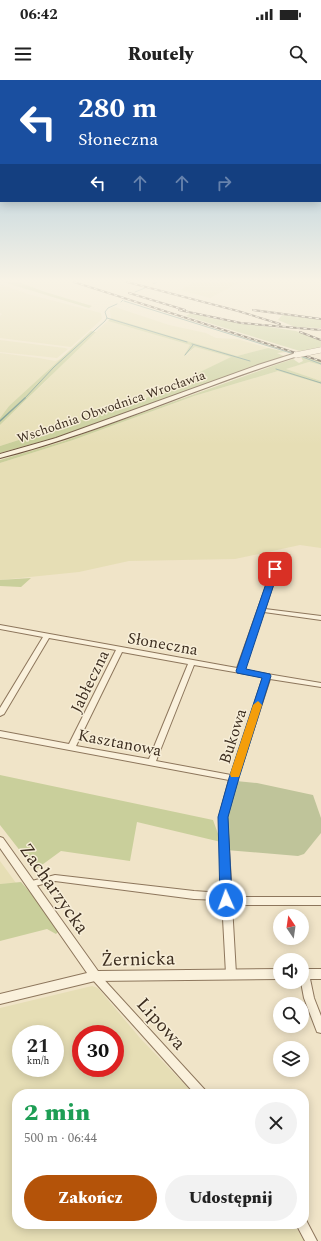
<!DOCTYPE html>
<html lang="pl">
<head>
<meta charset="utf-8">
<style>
  :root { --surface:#fff; --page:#f2f2f2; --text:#222; --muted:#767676; --accent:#b45309 }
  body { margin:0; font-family:Spectral,serif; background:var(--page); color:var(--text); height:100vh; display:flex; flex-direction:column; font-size:15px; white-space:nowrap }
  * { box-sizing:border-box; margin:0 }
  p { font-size:13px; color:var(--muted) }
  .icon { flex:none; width:22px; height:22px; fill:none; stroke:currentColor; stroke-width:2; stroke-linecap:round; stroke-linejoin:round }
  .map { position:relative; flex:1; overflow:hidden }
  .sheet { position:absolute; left:12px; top:1009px; width:297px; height:140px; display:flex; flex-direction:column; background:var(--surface); border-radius:16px; box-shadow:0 2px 10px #0003 }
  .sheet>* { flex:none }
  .guide { position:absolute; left:0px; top:0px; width:321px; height:122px; box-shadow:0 2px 10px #0003; background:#1a4fa0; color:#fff; overflow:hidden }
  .needle { width:26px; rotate:347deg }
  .tools { position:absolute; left:273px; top:829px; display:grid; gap:8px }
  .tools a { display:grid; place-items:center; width:36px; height:36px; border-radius:50%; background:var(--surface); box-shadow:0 2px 10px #0003; font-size:20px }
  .speed { position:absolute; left:12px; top:945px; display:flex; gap:8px; font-size:20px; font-weight:700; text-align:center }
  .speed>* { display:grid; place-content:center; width:52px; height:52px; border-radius:50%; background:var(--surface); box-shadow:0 2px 10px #0003; line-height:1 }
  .speed small { font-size:10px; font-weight:400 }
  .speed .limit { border:6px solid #d22; background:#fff; color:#111 }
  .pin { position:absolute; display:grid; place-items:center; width:34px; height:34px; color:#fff; margin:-17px; border-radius:8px; box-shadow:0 2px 6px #0006 }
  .me { position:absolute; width:44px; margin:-22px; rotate:358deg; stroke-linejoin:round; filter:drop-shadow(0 0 3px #0008) }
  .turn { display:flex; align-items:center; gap:14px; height:84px; padding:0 12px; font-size:18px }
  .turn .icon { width:52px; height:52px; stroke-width:2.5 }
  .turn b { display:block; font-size:28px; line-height:34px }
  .lanes { display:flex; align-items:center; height:38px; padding:0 12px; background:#0003; justify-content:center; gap:20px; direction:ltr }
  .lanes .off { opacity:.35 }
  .round { display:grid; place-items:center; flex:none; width:42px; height:42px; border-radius:21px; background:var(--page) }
  .headline { display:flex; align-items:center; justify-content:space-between; height:68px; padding:0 12px }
  h1 { font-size:24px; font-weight:800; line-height:30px; color:#1e9e55 }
  .action { display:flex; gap:8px; margin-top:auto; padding:8px 12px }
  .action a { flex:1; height:46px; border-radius:24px; background:var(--accent); color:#fff; font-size:16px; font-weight:800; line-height:46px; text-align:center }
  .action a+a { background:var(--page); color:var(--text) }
  .status { display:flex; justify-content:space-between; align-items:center; height:28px; padding:0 20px; background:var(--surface); direction:ltr }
  .status svg { height:11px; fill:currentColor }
  header { display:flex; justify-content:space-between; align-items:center; height:52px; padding:0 12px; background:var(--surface); font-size:18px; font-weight:800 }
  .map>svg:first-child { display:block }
  .farmland { fill:#e6deb5; fill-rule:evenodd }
  .green { fill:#c9cf9b }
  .cemetery { fill:#bfc49a }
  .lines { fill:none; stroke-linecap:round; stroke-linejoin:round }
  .stream-far1 { stroke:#6f938a; stroke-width:1 }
  .stream { stroke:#6f938a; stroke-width:1.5 }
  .minor-casing { stroke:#8d765c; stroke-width:2 }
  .tertiary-casing { stroke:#8d765c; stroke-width:2 }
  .secondary-casing { stroke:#6f573f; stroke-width:2 }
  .minor { fill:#faf1dc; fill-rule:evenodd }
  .tertiary { fill:#faf1dc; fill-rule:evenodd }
  .secondary { fill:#faf1dc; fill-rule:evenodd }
  .rail-casing { stroke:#3d2e20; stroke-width:2 }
  .rail { stroke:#f7eed8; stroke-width:1; stroke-dasharray:3.5; stroke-linecap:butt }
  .secondary-bridge-casing { stroke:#6f573f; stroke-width:6; stroke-linecap:butt }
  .secondary-bridge { stroke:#faf1dc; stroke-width:5.5 }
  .route { fill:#1a73e8; stroke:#114b97 }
  .slow { fill:#f59e0b }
  .labels { text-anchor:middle; stroke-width:3; stroke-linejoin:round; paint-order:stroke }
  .far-street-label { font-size:13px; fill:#3d2e20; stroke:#f7eed8 }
  .street-label { font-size:16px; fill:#3d2e20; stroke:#f7eed8 }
  .near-street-label { font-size:19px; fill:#3d2e20; stroke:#f7eed8 }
</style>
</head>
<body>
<div class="status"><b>06:42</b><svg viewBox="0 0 49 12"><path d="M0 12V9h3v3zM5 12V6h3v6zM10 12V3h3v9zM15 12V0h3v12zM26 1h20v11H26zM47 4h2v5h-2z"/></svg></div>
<header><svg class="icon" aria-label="menu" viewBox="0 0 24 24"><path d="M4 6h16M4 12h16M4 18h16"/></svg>Routely<svg class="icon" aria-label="search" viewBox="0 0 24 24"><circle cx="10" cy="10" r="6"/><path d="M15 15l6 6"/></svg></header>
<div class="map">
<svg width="321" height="1161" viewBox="0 0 321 1161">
  <rect width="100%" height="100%" fill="#f0e4c8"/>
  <path class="farmland" d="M195 202H240L210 218 180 210Z
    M0 204 31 215 101 233 102 239 71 267 0 258V236L2 234 0 233Z
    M115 227 169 245 206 253 216 258 237 259 268 268 237 276 111 238 110 231 111 228Z
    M108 241 190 265 187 275 195 267 232 277 140 321 0 366V345L45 302 71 274Z
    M0 260 65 268 68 269 57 278 0 272Z
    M0 273 39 278 55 281 61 279 9 326 0 338Z
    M309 282 321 285V301L285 289Z
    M278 291 321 304V468L300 465 235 479 129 481 79 492 0 500V383L73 360 194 316Z
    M0 781 16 803 0 804Z
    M92 906 98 908 140 958 194 1014H17V1144H294L304 1161H0V928ZM21 954H55V988H21ZM81 954H115V988H81Z"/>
  <path class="green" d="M3 202H19L45 212 92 226 89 228Z
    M191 233 215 239 296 251 321 261V269L303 272 186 236Z
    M282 235 321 239V248L295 247 278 240Z
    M111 238 237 276 268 268 286 272 277 273 286 277 258 285 57 357 0 373V366L140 321 231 277 195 267 184 276 190 265 108 241Z
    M91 251 96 252 0 345V338L9 326Z
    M304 276 321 282V285L309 282 286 289 321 301V304L278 291 194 316 73 360 0 383V380L61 362 278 284 293 279 299 283 303 281 301 277Z
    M31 498 21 507 0 506V500Z
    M0 695 213 740 221 762 137 742 130 781 61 771 35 790 0 745Z
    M21 802 37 820 58 852 56 854 47 849 0 861V804Z"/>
  <path class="cemetery" d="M236 701 257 703 313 715 321 738V753L304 774 298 776 226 770 227 734Z"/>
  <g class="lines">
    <path class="stream-far1" d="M153 204 157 202
      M135 212 145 208
      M124 221 294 274
      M121 222 123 220
      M107 238 187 262
      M192 264 250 281
      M185 275 193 265
      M300 276 321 284
      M276 289 321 303
      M24 319 54 287 105 241 107 238 105 232 108 228 117 224"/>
    <path class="stream" d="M0 341 25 318"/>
    <g class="minor-casing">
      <path id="minor" d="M280 473 283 475 265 529 321 536V540L264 532 244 590 321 603V607L270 599 238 698 227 737 232 817H321V825H232L236 894 234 897 231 898 228 897 226 894 222 820 194 819 55 801 31 807 28 806 27 804 28 802 55 795 194 811 222 813 219 737 229 700 0 657V651L69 664 116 570 49 558 4 634 0 636V628L43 557 0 549V545L237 588 277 475ZM122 572 188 584 149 679 76 666ZM194 585 263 597 231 695 156 681Z
        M304 890 307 891 309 894 314 918 321 936V953L317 952 304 918 301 902H302V891Z
        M95 892 98 893 206 1011 207 1014H195L92 899 90 896 92 893Z
        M304 1139 306 1140 317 1161H305L296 1144H304Z"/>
    </g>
    <g class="tertiary-casing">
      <path id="tertiary" d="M0 757 3 758 98 891 280 889V899L95 901 0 924V914L87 893 0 768Z
        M302 889H321V899H302Z"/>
    </g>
    <g class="secondary-casing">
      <path id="secondary" d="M296 273 298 274V276C198 307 102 352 0 378V374L56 358 258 285Z"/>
    </g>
    <use href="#minor" class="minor"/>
    <use href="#tertiary" class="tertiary"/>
    <use href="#secondary" class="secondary"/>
    <g class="rail-casing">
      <path id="rail" d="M74 202 321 281
        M127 202 238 231 280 244
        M129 213 185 230
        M179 230 241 243 321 250
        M253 230 321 239
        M300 252 321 260"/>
    </g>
    <use href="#rail" class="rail"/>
    <g class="secondary-bridge-casing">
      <path id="secondary-bridge" d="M296 275 321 270"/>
    </g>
    <use href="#secondary-bridge" class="secondary-bridge"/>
  </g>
  <linearGradient id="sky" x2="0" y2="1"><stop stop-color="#8fbad6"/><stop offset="0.55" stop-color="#f8f3e6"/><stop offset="1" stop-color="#f8f3e6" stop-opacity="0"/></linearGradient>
  <rect width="321" height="365" fill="url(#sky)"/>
  <path class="route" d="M275 486 279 489 246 589 270 594 271 596 239 698 228 737 232 820 230 824 226 825 222 824 220 820 218 737 229 698 262 598 237 593 236 591 271 489Z"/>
  <path class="slow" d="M258 621 262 625 240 694 239 697H231L230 694 253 625Z"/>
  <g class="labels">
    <g class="far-street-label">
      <text transform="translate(111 326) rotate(-19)" y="5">Wschodnia Obwodnica Wrocławia</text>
    </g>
    <g class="street-label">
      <text transform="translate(163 563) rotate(10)" y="6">Słoneczna</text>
      <text transform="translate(89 601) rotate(-64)" y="6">Jabłeczna</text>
      <text transform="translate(232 656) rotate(-72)" y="6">Bukowa</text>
      <text transform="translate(120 662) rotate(11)" y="6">Kasztanowa</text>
    </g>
    <g class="near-street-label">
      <text transform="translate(55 808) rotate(55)" y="7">Zacharzycka</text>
      <text transform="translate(138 878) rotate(-1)" y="7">Żernicka</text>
      <text transform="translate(162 943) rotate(48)" y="7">Lipowa</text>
    </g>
  </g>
</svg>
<div class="tools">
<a><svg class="needle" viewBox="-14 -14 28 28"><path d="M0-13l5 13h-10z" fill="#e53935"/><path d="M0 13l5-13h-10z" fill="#767676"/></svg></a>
<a><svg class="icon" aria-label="sound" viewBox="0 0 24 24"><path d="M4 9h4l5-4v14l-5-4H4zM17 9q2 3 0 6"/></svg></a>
<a><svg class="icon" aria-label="search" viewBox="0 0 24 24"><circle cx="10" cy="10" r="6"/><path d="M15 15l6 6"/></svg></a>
<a><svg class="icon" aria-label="layers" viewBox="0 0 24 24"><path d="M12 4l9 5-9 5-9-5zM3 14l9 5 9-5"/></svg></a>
</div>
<div class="speed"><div>21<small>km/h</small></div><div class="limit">30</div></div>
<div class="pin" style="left:275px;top:489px;background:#d93025"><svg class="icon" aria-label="arrive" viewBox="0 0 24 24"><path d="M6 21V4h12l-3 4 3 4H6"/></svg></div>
<svg class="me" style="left:226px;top:820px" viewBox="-20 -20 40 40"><circle r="17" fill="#1a73e8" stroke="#fff" stroke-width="3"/><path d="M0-11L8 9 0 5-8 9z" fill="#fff"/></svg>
<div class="guide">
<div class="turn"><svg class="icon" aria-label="left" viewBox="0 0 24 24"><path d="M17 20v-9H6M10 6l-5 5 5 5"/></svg><div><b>280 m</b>Słoneczna</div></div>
<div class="lanes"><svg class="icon" aria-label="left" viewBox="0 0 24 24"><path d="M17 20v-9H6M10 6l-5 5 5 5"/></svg><svg class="icon off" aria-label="ahead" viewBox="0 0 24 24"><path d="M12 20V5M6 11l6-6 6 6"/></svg><svg class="icon off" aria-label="ahead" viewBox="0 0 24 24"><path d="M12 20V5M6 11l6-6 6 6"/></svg><svg class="icon off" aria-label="right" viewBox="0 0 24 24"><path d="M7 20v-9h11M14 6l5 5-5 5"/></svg></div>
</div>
<section class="sheet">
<div class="headline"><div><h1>2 min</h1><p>500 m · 06:44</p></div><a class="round"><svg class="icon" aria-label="close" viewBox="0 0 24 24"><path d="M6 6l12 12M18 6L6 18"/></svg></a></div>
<div class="action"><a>Zakończ</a><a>Udostępnij</a></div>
</section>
</div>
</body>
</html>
